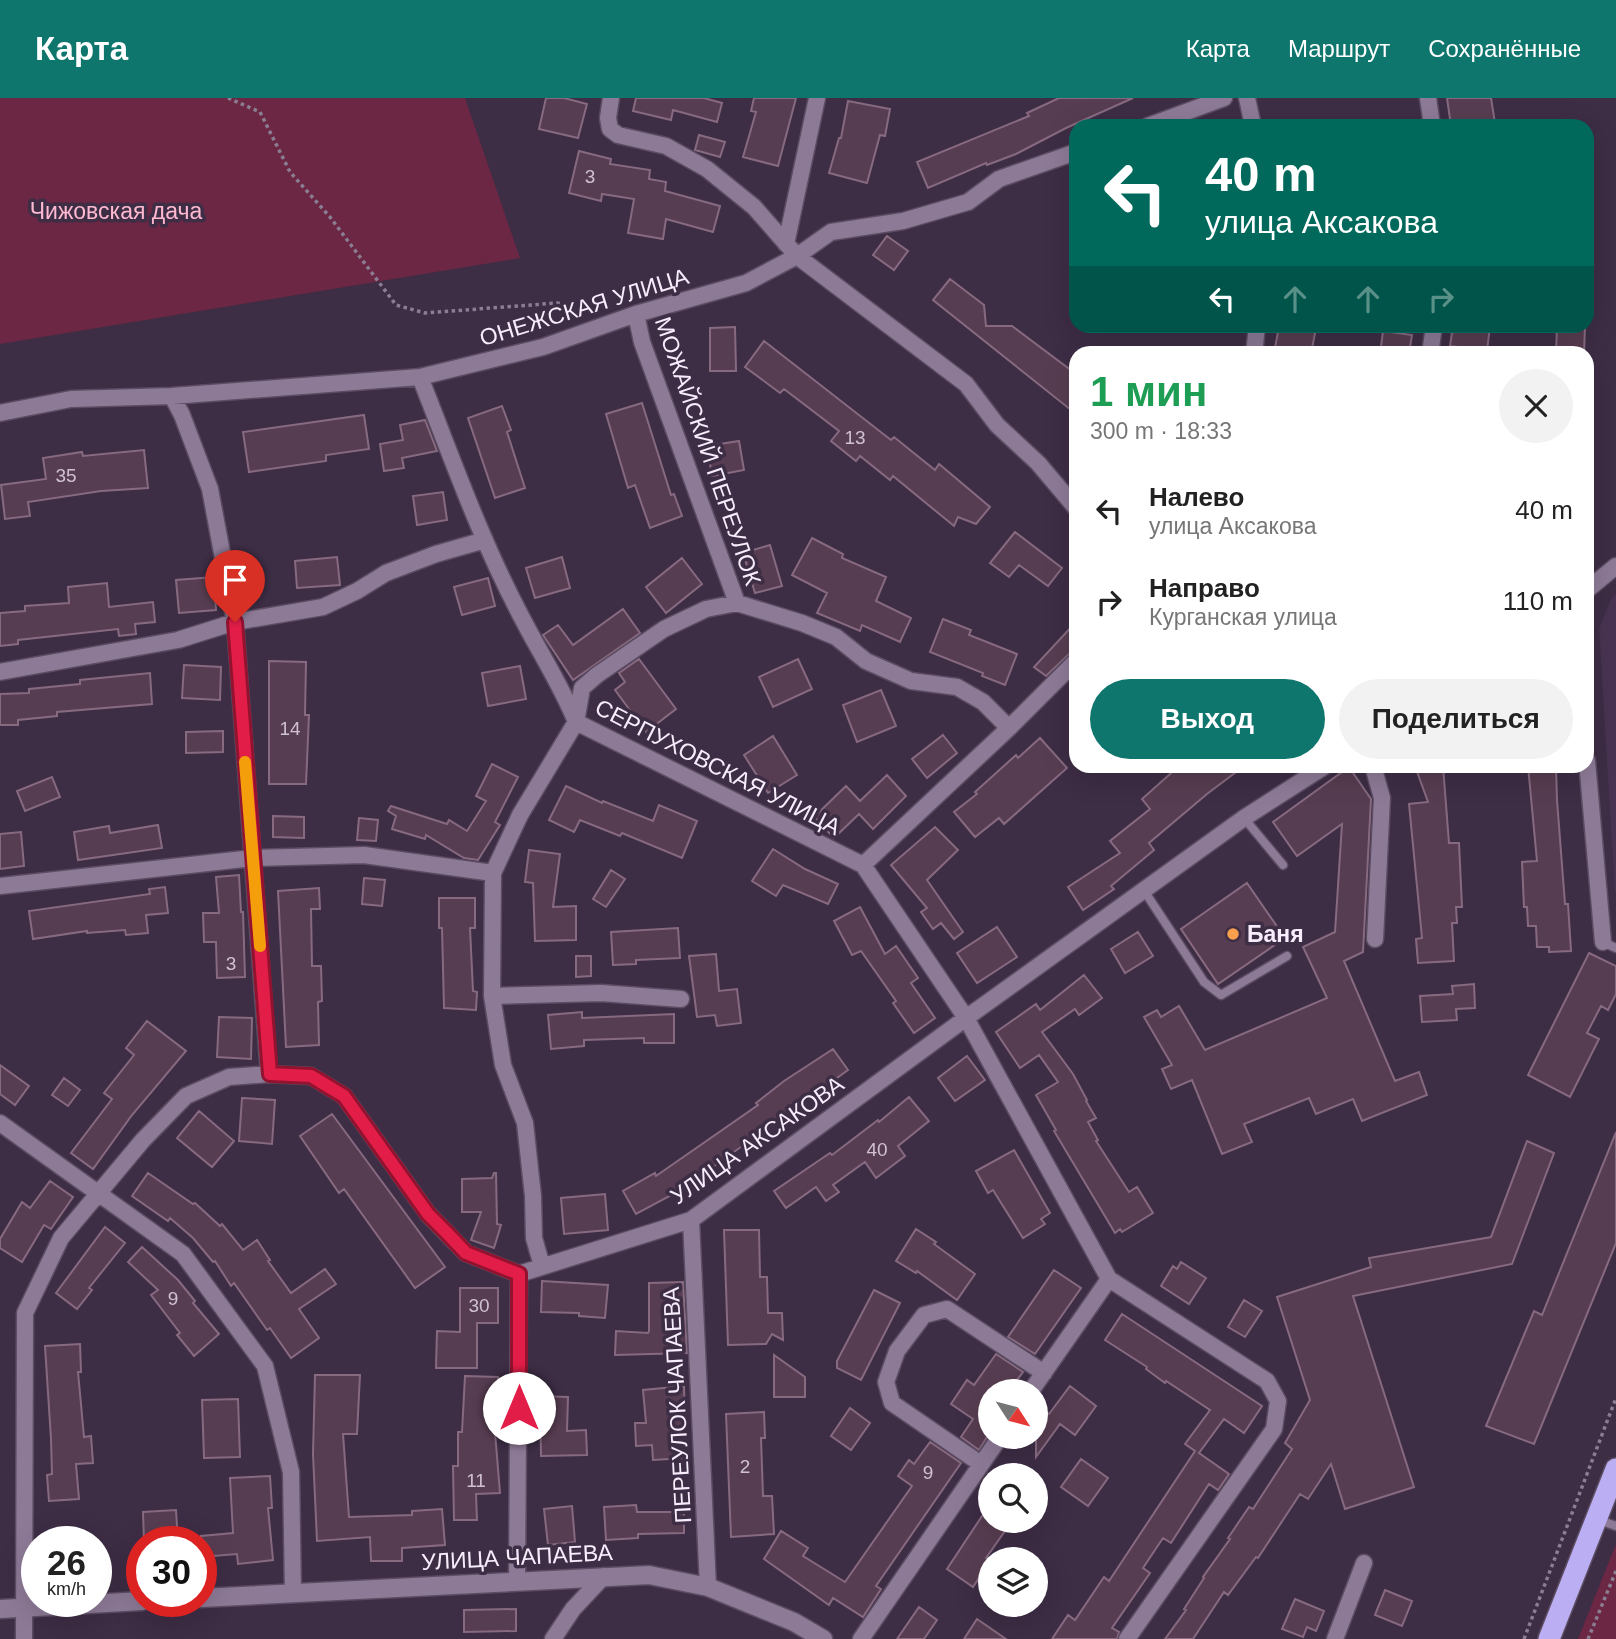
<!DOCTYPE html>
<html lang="ru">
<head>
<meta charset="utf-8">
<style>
  :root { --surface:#fff; --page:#f2f2f2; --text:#222; --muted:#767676; --accent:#0f766e }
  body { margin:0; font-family:Arial,sans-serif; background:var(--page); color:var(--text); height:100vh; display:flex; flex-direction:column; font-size:26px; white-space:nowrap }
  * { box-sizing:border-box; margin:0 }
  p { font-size:23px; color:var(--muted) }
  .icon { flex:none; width:38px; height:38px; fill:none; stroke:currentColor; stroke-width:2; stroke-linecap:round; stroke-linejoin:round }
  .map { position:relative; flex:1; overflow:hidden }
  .panel { position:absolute; left:1069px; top:248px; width:525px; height:427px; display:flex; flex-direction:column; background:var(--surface); border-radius:21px; box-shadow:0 7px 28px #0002 }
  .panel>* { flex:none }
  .top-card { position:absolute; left:1069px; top:21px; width:525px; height:214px; border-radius:21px; box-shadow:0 7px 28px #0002; background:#00695c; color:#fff; overflow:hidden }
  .needle { width:46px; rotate:126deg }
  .tools { position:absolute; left:978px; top:1281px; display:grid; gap:14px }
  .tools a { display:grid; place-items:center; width:70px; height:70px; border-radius:50%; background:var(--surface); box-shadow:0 7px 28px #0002; font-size:35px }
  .speed { position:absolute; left:21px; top:1428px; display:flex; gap:14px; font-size:35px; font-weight:700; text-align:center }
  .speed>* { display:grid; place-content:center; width:91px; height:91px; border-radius:50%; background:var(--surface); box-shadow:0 7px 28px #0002; line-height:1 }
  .speed small { font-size:18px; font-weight:400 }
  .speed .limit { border:10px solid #d22; background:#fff; color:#111 }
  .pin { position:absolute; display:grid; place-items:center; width:60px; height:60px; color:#fff; margin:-72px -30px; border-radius:50% 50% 50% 0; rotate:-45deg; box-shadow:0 0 7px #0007 }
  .pin .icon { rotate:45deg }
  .me { position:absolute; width:77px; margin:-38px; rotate:0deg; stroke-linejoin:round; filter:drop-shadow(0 0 5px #0008) }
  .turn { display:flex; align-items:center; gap:24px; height:147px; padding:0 21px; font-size:32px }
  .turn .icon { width:91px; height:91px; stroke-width:2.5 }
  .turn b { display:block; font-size:49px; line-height:60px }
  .lanes { display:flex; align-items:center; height:66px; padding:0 21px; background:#0003; justify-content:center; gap:35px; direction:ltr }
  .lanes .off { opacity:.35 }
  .round { display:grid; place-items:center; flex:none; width:74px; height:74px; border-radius:37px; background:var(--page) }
  .headline { display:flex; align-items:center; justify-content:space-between; height:119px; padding:0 21px }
  h1 { font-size:42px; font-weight:700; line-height:52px; color:#1e9e55 }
  .action { display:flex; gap:14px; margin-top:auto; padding:14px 21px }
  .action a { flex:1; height:80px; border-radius:42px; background:var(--accent); color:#fff; font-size:28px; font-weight:700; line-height:80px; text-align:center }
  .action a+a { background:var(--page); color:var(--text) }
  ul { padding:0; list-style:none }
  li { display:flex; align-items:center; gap:21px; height:91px; padding:0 21px }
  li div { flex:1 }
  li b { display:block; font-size:26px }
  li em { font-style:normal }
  header { display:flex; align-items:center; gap:42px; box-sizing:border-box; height:98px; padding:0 35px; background:var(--accent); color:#fff }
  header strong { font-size:33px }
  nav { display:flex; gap:38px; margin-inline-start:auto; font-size:24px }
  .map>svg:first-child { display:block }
  .built { fill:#483452 }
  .green { fill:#6b2744 }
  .building { fill:#573d51; stroke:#876a80; stroke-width:2 }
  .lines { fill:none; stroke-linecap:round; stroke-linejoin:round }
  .lane-casing { stroke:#5b4c62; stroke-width:11 }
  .street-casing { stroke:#5b4c62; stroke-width:19 }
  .secondary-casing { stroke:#5b4c62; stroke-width:21 }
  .highway-casing { stroke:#5b4c62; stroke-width:24 }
  .path { stroke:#8b7d92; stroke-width:3.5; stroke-dasharray:3.5 3.5; stroke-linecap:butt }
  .lane { stroke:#8d7a97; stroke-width:8 }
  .street { stroke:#8d7a97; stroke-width:16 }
  .secondary { stroke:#8d7a97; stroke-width:18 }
  .highway { stroke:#bbaef2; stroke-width:21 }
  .route-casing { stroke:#92132f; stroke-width:18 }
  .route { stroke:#e11d48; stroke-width:12 }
  .slow { stroke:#f59e0b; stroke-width:12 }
  .poi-dot { fill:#f99f4d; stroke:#3d2d45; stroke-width:2.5 }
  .labels { text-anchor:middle; stroke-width:7; stroke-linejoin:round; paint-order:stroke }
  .number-label { font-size:19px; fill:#cfc1d2 }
  .park-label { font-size:23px; fill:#feb9d1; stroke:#3d2d45 }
  .street-label { font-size:23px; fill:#f7edfd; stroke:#3d2d45 }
  .poi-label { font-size:23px; font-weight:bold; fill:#f7edfd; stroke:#3d2d45; text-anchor:start }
</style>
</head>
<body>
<header>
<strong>Карта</strong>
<nav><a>Карта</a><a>Маршрут</a><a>Сохранённые</a></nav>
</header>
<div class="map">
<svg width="1616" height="1541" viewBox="0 0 1616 1541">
  <rect width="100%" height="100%" fill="#3d2d45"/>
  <path class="built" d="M1616 496V793H1615L1599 530 1612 500Z"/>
  <path class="green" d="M0 0H465L520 160 0 246Z
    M1616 1446V1541H1578Z"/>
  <path class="building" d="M546 0H564L587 6 578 40 539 31Z
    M636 0H704L722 5 717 24 673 12 671 22 633 13Z
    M754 0H796L778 68 743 59 756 14 751 13Z
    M1059 0H1133L1066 30 1016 56 987 67 986 65 928 90 917 64 1029 18 1027 15Z
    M1447 0H1491L1495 25 1451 28Z
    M848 3 890 11 885 38 880 37 867 85 829 75 839 40H841Z
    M699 37 725 44 720 59 695 52Z
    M579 53 611 61 610 66 650 72 649 81 666 84 665 93 720 108 713 134 666 121 663 141 628 135 634 101 602 96 601 103 569 95Z
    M887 138 908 153 894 172 873 157Z
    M950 181 984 207 986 228H1012L1076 276V316L933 202Z
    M1279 228 1316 230 1311 256 1275 250Z
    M1453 228H1490L1487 253 1450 248Z
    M1557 228H1585L1584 256H1556Z
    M735 229 736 273H710V230Z
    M1383 233 1412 237 1409 256H1380Z
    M764 243 891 342 894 339 935 372 939 366 990 409 976 426 958 419 954 428 893 378 890 382 860 358 856 363 831 343 839 333 784 291 780 295 745 269Z
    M642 305 671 397 674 396 682 418 650 430 635 387 628 390 606 316Z
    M502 308 511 332 507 334 525 390 495 400 468 320Z
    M364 317 369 351 326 357V363L249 374 243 334Z
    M425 322 437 353 402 360 404 370 384 373 380 346 403 342 400 327Z
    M739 343 744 372 712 378 707 348Z
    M144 352 148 390 101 393 28 404 30 418 5 421 1 387 46 381 43 360 82 354 83 358Z
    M443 394 447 422 417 427 413 398Z
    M1015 434 1062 470 1048 488 1019 467 1009 479 990 465Z
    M812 440 843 456 842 460 886 479 876 503 911 520 900 544 862 527 860 533 817 515 827 495 792 477Z
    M770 447 782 488 755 495 743 455Z
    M337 459 340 487 297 490 295 463Z
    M562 459 570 490 535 500 526 470Z
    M682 460 702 486 666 515 646 489Z
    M214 479 216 512 179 515 176 482Z
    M488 480 495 508 462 517 454 489Z
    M107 485 109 509 153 504 155 524 135 526 136 536 119 538 118 531 18 542V546L0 548V515L25 513V508L69 505 68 489Z
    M623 511 640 535 573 582 543 537 558 527 573 547Z
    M943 521 971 532 969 537 1017 556 1005 587 982 578 983 575 930 554Z
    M1076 524 1075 553 1069 556 1046 578 1034 569Z
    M639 561 676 611 646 634 615 592 625 584 619 575Z
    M798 561 812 591 773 609 759 579Z
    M269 563 306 564 305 617H309L306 686H269Z
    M184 567 221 569 220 602 182 600Z
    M520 568 526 601 488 608 482 575Z
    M150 575 152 606 57 614V618L18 622V627H0V596L29 595V591L80 586V582Z
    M881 592 896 628 857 644 843 607Z
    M223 633V654L186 655V634Z
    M943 637 957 655 927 680 912 661Z
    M773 638 797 677 768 695 744 657Z
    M1040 640 1067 670 1004 726 999 720 975 739 954 714 977 696 975 694 1016 657 1018 660Z
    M492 666 518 679 495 724 500 727 478 762 464 760 426 737 425 741 392 731 396 718 388 713 391 708 447 726 449 722 467 733 486 703 476 698Z
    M1179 668H1244L1207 696 1149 745 1154 752 1111 788 1114 791 1083 812 1068 789 1120 755 1110 743 1150 711 1142 701Z
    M1415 668H1443L1449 745H1459L1462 809H1456L1457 825H1452L1454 863 1418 865 1416 841 1422 840 1409 706 1428 704Z
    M1528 668H1556L1557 702 1565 806H1568L1571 853 1549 854V849H1537L1536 828H1528L1527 809H1524L1522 764 1537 763Z
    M1349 669 1371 701 1363 854 1344 863 1395 983 1419 974 1427 997 1362 1023 1353 1001 1316 1016 1309 1000 1244 1026 1252 1044 1222 1056 1192 982 1171 991 1162 971 1172 967 1144 919 1157 912 1161 919 1179 908 1205 952 1327 900 1303 849 1335 834 1342 726 1297 758 1273 724Z
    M887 677 906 698 873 731 859 716 834 740 814 719 846 688 860 703Z
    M52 679 60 699 25 713 17 693Z
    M566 688 602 705 603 703 653 723 659 707 697 723 682 760 622 735 620 738 580 722 574 734 549 722Z
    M273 718 304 719V740L273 739Z
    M359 720 378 722 376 743 357 742Z
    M158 727 162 750 78 762 74 734 109 728 110 735Z
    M935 729 958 752 927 782 963 834 954 841 941 825 933 831 921 814 927 810 891 767Z
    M21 734 24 768 0 771V736Z
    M773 751 805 771 838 786 828 806 783 787 776 798 752 783Z
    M529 752 560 756 553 809 576 808V842L535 843 533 785 525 784Z
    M611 772 625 781 606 809 593 801Z
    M239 777 241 814H243L245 879 217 880 216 844H204L203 815H219L216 779Z
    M364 780 385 782 382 808 362 806Z
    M1247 785 1285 840 1218 886 1181 831Z
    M165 789 168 815 146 817 148 835 126 837 125 832 87 835V833L33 841 29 813 150 796 149 791Z
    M319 790 320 811H311L312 868H321L322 903 318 904 319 947 286 949 278 793Z
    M439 800H475V830H470L473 893 477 894 476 912 444 910 442 830H439Z
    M860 809 885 856 896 848 918 880 911 885 935 920 914 935 893 905 896 903 861 853 852 857 834 823Z
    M997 829 1017 859 977 885 957 855Z
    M678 830 680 860 636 862V866L613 867 611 834Z
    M1138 834 1153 858 1125 875 1111 851Z
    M1589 855 1616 868V896L1608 912 1601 908 1587 935 1599 941 1570 999 1528 977Z
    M716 856 719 893 737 891 741 925 717 928 715 917 697 919 689 858Z
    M576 858H591V878L576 879Z
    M1084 877 1102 900 1079 917 1075 911 1042 934 1073 976 1087 1002 1086 1003 1096 1020 1088 1024 1098 1042 1096 1043 1129 1094 1137 1089 1153 1115 1122 1134 1120 1131 1115 1135 1054 1033 1056 1032 1036 997 1058 984 1039 957 1020 970 996 934 1036 906 1040 912Z
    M1474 886 1475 910 1456 911 1457 922 1422 924 1420 898 1453 896 1452 888Z
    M582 914V920L674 916V945H644V940L584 942V948L551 951 548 917Z
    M219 919 252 920 251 961 217 959Z
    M147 923 186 953 132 1017 93 1071 71 1055 112 1001 104 995 134 957 126 950Z
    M833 951 848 972 681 1092 636 1116 623 1093 655 1075 656 1078 758 1007 756 1005 784 983Z
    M967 958 985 982 955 1003 938 980Z
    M0 967 29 988 15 1007 0 996Z
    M64 980 80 992 68 1008 52 997Z
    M909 999 929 1023 898 1048 905 1058 876 1080 865 1064 833 1087 839 1094 826 1103 816 1089 786 1110 774 1093 830 1055 832 1057 878 1022 879 1024Z
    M242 1000 275 1002 272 1046 239 1043Z
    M199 1013 234 1043 212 1069 177 1040Z
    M332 1016 445 1169 415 1190 344 1091 339 1095 300 1038Z
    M1616 1034V1145L1534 1346 1486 1328 1534 1213 1542 1217Z
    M1527 1043 1554 1055 1512 1166 1353 1198 1414 1389 1345 1411 1331 1366 1308 1401 1300 1396 1258 1460 1256 1459 1228 1497 1224 1494 1193 1541H1165L1186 1512 1184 1511 1204 1480 1203 1479 1230 1441 1228 1440 1249 1409 1253 1411 1292 1351 1285 1345 1310 1302 1277 1199 1371 1169 1369 1160 1491 1139Z
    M1014 1052 1050 1115 1041 1121 1045 1126 1023 1140 993 1092 988 1095 976 1073Z
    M148 1075 193 1106 195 1105 220 1128 222 1126 243 1152 257 1142 270 1162 268 1163 291 1195 325 1171 336 1186 299 1211 319 1240 291 1260 270 1230 267 1232 234 1185 231 1188 215 1163 213 1164 193 1140 170 1120 168 1123 132 1098Z
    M494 1075H496L497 1126 501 1127 494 1150 471 1142 481 1114H462V1081L492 1080Z
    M50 1083 73 1099 51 1131 44 1127 22 1164 0 1150V1141L22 1104 30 1110Z
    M605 1096 608 1132 564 1136 561 1100Z
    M105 1129 125 1145 89 1190 92 1192 77 1211 56 1195Z
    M916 1131 936 1144 934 1146 975 1176 957 1202 917 1173 916 1175 896 1163Z
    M724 1132H759L760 1179H767L768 1215H782L783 1242 772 1236 766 1246 728 1247Z
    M142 1149 178 1182 195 1203 193 1205 219 1236 194 1258 177 1237 180 1235 151 1197 158 1192 128 1164Z
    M1181 1164 1206 1180 1189 1206 1161 1188 1173 1168 1177 1171Z
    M1054 1172 1081 1190 1035 1256 1008 1239Z
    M542 1183 608 1187 605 1220 579 1218V1215L541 1214Z
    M683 1184 687 1255 615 1257 616 1233 648 1235 649 1233V1185Z
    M460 1190H498V1225H477V1270H436L437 1233 460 1234Z
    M874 1192 900 1205 861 1282 837 1270V1263Z
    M1244 1202 1262 1213 1245 1239 1228 1229Z
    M1122 1216 1262 1308 1244 1335 1224 1321 1199 1355 1229 1376 1218 1392 1209 1386 1171 1445 1163 1440 1143 1470 1150 1475 1112 1530 1119 1534 1117 1541H1052L1068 1517 1075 1522 1104 1479 1109 1483 1195 1353 1185 1346 1210 1312 1166 1283 1165 1285 1146 1271 1147 1269 1105 1242Z
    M80 1246 81 1274H78L84 1339 91 1338 93 1365 76 1366 79 1401 49 1403 47 1377 52 1376 51 1341 45 1248Z
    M996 1256 1023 1274 1009 1293H990V1334L979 1352 961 1339 973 1321 951 1306 967 1282 974 1287Z
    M774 1257 805 1279V1299H774Z
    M315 1277H360L357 1336H343L349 1419 412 1417V1413L442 1411 445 1447 402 1450V1463H371L370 1439 317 1443 313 1356Z
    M465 1278 498 1279 495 1334 500 1395 476 1396 477 1422H454L453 1368H458V1334H462Z
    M684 1288 686 1360 653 1362 652 1347 636 1348 635 1325H646L643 1292Z
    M1070 1288 1096 1308 1075 1337 1060 1326 1036 1359V1321L1043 1312 1049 1316Z
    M540 1298 568 1299 567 1333 586 1332 587 1357 541 1358Z
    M238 1301 240 1359 204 1360 202 1302Z
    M850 1310 870 1325 851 1352 831 1338Z
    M764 1314 765 1340H761L763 1398H772L774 1436 731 1439 726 1316Z
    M930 1344 961 1365 876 1488 881 1491 863 1519 833 1500 829 1507 764 1461 781 1433 808 1450 803 1458 845 1484 912 1388 898 1378 909 1362 914 1366Z
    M1081 1361 1108 1380 1088 1408 1061 1389Z
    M270 1378 272 1410H268L273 1462 238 1466 237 1456 201 1459V1438L233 1435 230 1380Z
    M990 1406V1423H1012L986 1460 990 1463 973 1489 947 1471Z
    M636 1407 637 1414H684V1435L638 1436V1440L606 1442 604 1409Z
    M572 1408 575 1444 548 1447 544 1411Z
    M176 1412 178 1444H144L143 1414Z
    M1385 1492 1412 1503 1402 1528 1375 1517Z
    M1295 1501 1324 1513 1316 1533 1307 1529 1303 1539 1282 1531Z
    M919 1509 937 1522 924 1541H897Z
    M516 1511V1533L464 1534V1512Z
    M977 1521 1006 1541H964Z"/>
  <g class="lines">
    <g class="lane-casing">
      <path id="lane" d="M1244 720 1283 767
        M1145 794 1204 884 1221 897 1287 858
        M1603 844 1616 850
        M1596 1421 1616 1428"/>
    </g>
    <g class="street-casing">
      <path id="street" d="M611 0 608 20 610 31 618 37 666 48 707 71 754 109 797 158 966 286 997 327 1038 365 1076 410
        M1247 0 1253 28
        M1428 0 1432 28
        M1148 28 1224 0
        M786 146 817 0
        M636 216 642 244 737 505
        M1254 256 1257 228
        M1430 256 1434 228
        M420 279C452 360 481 443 522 520 540 555 561 587 576 624L863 767 966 920 1109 1181 1267 1283 1278 1303 1274 1331 1127 1541
        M172 298 182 317 210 391 235 524 269 976
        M0 315 71 301 172 298 420 279 543 249 636 216 746 185 797 158 831 134 903 123 968 104 999 81 1076 54
        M1587 492 1616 468
        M0 574 178 542 235 524 323 509 357 493 386 475 436 456 485 442
        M1587 663 1603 844
        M1373 668 1382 700 1375 841
        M863 767 1009 630 1076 563
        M0 788 253 760 364 757 493 775
        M492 898 601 895 681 901
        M0 1025 183 1156 265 1268 291 1374 293 1496
        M691 1122 708 1489
        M542 1168 534 1140 533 1098 525 1025 503 967 492 898 493 775 520 717 576 624 582 590 597 577 664 531 706 511 737 505 802 525 836 539 866 563 911 583 957 589 983 604 1009 630
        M1031 1293 1109 1181
        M981 1366 892 1305 886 1284 897 1253 924 1217 947 1211 1044 1275
        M517 1484 519 1176
        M24 1541 25 1215 61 1140 143 1042 186 998 229 979 269 976 311 978 344 998 428 1116 466 1155 519 1176 691 1122 966 920 1244 720 1325 668
        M553 1541 573 1511 604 1478
        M861 1541 1000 1339
        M1335 1541 1364 1465"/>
    </g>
    <g class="secondary-casing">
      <path id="secondary" d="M201 1500 649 1477 708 1489 794 1524 823 1541
        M0 1511 142 1503"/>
    </g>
    <g class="highway-casing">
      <path id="highway" d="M1549 1541 1616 1371"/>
    </g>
    <path class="path" d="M228 0 260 14 290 74 330 119 396 207 425 215 557 205 596 211
      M1524 1541 1616 1300
      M1588 1541 1616 1473"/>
    <use href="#lane" class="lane"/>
    <use href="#street" class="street"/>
    <use href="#secondary" class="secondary"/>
    <use href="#highway" class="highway"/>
  </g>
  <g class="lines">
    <g class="route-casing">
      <path id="route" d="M235 524 270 976 311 978 344 998 428 1116 447 1135 466 1155 519 1176V1310"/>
    </g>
    <use href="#route" class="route"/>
    <path class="slow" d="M245 664 260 848"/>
  </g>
  <circle class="poi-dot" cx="1233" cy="836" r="7"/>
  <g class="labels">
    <g class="number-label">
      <text x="590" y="85">3</text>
      <text x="855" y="346">13</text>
      <text x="66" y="384">35</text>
      <text x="290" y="637">14</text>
      <text x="231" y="872">3</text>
      <text x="877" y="1058">40</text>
      <text x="173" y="1207">9</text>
      <text x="479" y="1214">30</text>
      <text x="745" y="1375">2</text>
      <text x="928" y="1381">9</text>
      <text x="476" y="1389">11</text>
    </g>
    <g class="park-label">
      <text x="116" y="121">Чижовская дача</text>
    </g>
    <g class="street-label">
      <text transform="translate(584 209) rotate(-17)" y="8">ОНЕЖСКАЯ УЛИЦА</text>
      <text transform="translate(708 353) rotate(71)" y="8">МОЖАЙСКИЙ ПЕРЕУЛОК</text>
      <text transform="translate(718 669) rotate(27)" y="8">СЕРПУХОВСКАЯ УЛИЦА</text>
      <text transform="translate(757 1042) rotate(-35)" y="8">УЛИЦА АКСАКОВА</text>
      <text transform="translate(677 1307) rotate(-93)" y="8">ПЕРЕУЛОК ЧАПАЕВА</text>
      <text transform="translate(517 1459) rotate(-3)" y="8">УЛИЦА ЧАПАЕВА</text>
    </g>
    <g class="poi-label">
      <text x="1247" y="844">Баня</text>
    </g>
  </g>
</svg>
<div class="tools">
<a><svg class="needle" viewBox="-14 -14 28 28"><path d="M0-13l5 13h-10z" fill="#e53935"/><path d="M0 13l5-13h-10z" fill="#767676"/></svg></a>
<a><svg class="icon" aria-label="search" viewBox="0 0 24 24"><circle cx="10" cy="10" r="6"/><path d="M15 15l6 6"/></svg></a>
<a><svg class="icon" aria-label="layers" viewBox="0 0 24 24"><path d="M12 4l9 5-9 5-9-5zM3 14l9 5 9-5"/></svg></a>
</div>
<div class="speed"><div>26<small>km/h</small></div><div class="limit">30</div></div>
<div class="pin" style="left:235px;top:524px;background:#d93025"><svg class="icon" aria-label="arrive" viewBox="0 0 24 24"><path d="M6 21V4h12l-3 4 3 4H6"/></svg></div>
<svg class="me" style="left:519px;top:1310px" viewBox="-20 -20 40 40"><circle r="19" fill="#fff"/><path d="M0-13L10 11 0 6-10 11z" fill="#e11d48"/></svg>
<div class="top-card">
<div class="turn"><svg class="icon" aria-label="left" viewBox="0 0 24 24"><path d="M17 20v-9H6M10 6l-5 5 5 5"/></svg><div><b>40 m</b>улица Аксакова</div></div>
<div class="lanes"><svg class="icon" aria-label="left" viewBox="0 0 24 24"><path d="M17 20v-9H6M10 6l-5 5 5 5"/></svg><svg class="icon off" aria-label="ahead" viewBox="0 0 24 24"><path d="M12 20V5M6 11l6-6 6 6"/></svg><svg class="icon off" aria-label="ahead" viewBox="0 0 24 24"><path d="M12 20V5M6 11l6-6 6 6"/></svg><svg class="icon off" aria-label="right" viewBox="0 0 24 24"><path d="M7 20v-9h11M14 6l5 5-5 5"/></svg></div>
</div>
<section class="panel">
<div class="headline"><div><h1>1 мин</h1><p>300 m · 18:33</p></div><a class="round"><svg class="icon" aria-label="close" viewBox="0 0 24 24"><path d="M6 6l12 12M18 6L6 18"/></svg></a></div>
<ul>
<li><svg class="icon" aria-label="left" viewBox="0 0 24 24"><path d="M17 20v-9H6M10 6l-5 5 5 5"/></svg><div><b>Налево</b><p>улица Аксакова</p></div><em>40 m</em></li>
<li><svg class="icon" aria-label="right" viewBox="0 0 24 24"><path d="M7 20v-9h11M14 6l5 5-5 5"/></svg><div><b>Направо</b><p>Курганская улица</p></div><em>110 m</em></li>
</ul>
<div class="action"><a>Выход</a><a>Поделиться</a></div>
</section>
</div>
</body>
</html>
